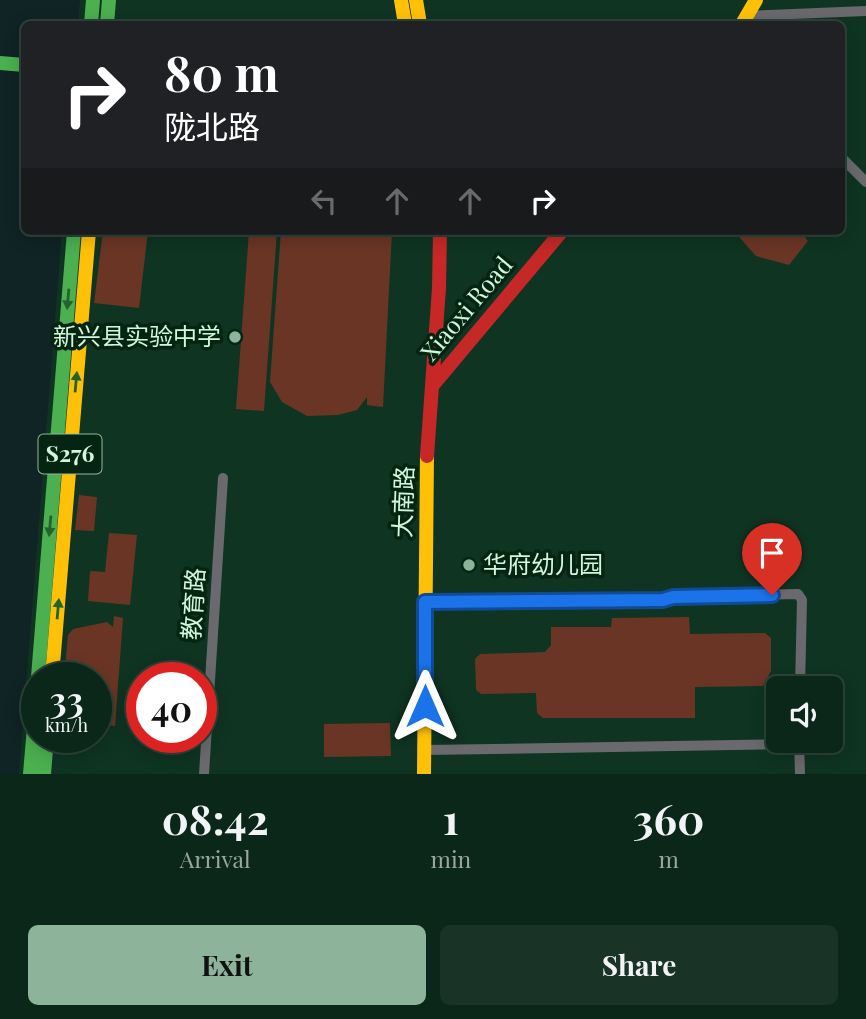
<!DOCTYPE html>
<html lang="en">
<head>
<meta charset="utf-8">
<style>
  :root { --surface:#0b271a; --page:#193327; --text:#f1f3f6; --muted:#9aa5a2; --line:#2b4439; --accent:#8db39b }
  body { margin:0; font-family:"Playfair Display","Noto Sans SC",serif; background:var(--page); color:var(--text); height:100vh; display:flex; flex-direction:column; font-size:26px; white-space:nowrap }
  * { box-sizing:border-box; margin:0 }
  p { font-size:23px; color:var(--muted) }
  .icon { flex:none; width:38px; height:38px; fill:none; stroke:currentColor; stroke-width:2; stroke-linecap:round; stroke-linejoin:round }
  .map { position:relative; height:774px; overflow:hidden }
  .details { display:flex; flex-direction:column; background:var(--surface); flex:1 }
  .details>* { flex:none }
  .guide { position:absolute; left:21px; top:21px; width:824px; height:214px; border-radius:10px; box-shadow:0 4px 18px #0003,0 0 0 2px var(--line); background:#202124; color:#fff; overflow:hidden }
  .tools { position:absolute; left:766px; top:676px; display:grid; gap:14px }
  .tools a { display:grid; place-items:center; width:77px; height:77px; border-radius:10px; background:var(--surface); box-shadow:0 4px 18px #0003,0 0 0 2px var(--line); font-size:35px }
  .speed { position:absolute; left:21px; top:662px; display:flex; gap:14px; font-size:35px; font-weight:700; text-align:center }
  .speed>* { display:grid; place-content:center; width:91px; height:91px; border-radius:50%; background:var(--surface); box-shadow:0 4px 18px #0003,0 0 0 2px var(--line); line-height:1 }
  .speed small { font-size:18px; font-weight:400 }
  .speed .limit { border:10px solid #d22; background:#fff; color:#111 }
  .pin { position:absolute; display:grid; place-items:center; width:60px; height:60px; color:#fff; margin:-72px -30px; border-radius:50% 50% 50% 0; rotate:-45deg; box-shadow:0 0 7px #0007 }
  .pin .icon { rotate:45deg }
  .me { position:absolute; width:77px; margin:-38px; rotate:0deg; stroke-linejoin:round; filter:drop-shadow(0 0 5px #0008) }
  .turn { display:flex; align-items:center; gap:24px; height:147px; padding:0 28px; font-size:32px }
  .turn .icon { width:91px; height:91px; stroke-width:2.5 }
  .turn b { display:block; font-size:49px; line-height:60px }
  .lanes { display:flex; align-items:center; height:66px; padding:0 28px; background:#0003; justify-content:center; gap:35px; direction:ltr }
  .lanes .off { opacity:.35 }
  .eta { display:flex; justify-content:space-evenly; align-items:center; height:119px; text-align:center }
  .eta b { font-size:42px; font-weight:700; line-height:49px }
  .primary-button { display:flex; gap:14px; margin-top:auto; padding:14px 28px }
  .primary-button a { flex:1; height:80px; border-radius:10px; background:var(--accent); color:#111; font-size:28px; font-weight:700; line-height:80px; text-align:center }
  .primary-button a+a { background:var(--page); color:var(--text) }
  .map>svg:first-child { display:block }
  .green { fill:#6b3525 }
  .water { fill:#102325 }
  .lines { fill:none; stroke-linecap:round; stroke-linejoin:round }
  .street { stroke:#6a696d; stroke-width:10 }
  .fast { stroke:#4caf50; stroke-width:14 }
  .slow { stroke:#ffc107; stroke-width:14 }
  .jam { stroke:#c62828; stroke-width:14 }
  .oneway { fill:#25632e }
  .route-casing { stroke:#114b97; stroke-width:18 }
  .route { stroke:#1a73e8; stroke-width:12 }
  .poi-dot { fill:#8db39b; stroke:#052512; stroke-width:2.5 }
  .labels { text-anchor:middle; stroke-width:7; stroke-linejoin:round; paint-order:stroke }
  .shield { fill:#052512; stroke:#94b89f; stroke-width:2 }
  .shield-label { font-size:23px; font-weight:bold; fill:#d1f7dc }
  .street-label { font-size:24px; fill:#d1f7dc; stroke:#052512 }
  .poi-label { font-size:24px; fill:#d1f7dc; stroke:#052512; text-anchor:end }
</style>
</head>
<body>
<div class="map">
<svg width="866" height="774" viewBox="0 0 866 774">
  <rect width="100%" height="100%" fill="#0f3422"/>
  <path class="green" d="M103 231H148L139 308 94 303Z
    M249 231H277L264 411 236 409Z
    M281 231H392L383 407 367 405V397L357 410 338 415 307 416 282 402 270 382Z
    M740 231H804V236L808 241 789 265 756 256 740 238Z
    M79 495 97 497 94 531 75 530Z
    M109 533 137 535 130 605 88 601 90 571 105 572Z
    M114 616 123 618 115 726 107 725 106 718 104 721 96 723V677H64L68 635 73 629 107 622 113 627Z
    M689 617 690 634 765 633 771 638V671L763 686 695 687V718H543L537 713 536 693 481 694 476 690 475 659 480 654 545 652 551 645V627H611L612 618Z
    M390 723 391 756 324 757V724Z"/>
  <path class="water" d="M0 0H80L78 24H24V231H62L19 774H0Z"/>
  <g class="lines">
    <path class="street" d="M747 16 866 11
      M842 158 866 182
      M425 602 663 600 673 597 798 594 802 600 800 688
      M799 740 800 774
      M425 750 799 744
      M204 774 223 478"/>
    <path class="fast" d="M91 24 93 0
      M107 24 109 0
      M0 63 24 65
      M38 677 74 231
      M30 774 37 692
      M44 774 47 737"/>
    <path class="slow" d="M401 0 405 24
      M416 0 420 24
      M742 24 756 0
      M52 677 89 231
      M424 774 427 456"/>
    <path class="jam" d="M433 385 562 231
      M427 456 439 288 440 231"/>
  </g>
  <defs><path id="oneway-solid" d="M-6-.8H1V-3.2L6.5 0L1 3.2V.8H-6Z" transform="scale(1.75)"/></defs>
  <g class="oneway">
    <use href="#oneway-solid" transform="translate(68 299) rotate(95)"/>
    <use href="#oneway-solid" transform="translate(76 382) rotate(-85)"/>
    <use href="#oneway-solid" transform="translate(50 526) rotate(95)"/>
    <use href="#oneway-solid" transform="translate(58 609) rotate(-85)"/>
  </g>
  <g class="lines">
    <g class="route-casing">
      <path id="route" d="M425 706V602L663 600 673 597 772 595"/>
    </g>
    <use href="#route" class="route"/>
  </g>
  <g class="poi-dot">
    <circle cx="235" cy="337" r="7"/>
    <circle cx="469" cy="565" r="7"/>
  </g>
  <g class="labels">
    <rect class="shield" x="38.5" y="434.5" width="63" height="39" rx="5"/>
    <g class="shield-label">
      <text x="70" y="462">S276</text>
    </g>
    <g class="street-label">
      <text transform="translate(467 309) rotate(-50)" y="8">Xiaoxi Road</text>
      <text transform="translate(404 502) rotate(-88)" y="8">大南路</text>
      <text transform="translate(194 604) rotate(-86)" y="8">教育路</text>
    </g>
    <g class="poi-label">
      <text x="221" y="345">新兴县实验中学</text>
      <text x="483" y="573" text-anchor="start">华府幼儿园</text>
    </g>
  </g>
</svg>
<div class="tools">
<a><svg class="icon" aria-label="sound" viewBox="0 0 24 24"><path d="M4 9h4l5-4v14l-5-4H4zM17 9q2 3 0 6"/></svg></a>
</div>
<div class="speed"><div>33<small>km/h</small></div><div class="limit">40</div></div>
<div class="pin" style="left:772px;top:595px;background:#d93025"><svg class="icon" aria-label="arrive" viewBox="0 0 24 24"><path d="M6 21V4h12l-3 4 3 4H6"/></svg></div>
<svg class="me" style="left:425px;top:706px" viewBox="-20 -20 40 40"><path d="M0-17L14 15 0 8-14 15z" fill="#1a73e8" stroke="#fff" stroke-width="4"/></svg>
<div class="guide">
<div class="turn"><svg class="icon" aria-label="right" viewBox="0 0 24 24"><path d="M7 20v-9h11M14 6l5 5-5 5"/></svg><div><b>80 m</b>陇北路</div></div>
<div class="lanes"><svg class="icon off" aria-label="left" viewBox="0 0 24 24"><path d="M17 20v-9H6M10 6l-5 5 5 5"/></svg><svg class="icon off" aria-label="ahead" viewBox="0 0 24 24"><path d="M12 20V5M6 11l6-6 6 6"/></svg><svg class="icon off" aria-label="ahead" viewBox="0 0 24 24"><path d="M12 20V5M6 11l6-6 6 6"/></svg><svg class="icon" aria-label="right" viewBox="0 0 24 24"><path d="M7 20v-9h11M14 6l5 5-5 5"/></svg></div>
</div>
</div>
<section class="details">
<div class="eta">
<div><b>08:42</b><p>Arrival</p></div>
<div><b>1</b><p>min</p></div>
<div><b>360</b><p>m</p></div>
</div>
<div class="primary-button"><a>Exit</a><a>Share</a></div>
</section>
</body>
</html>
